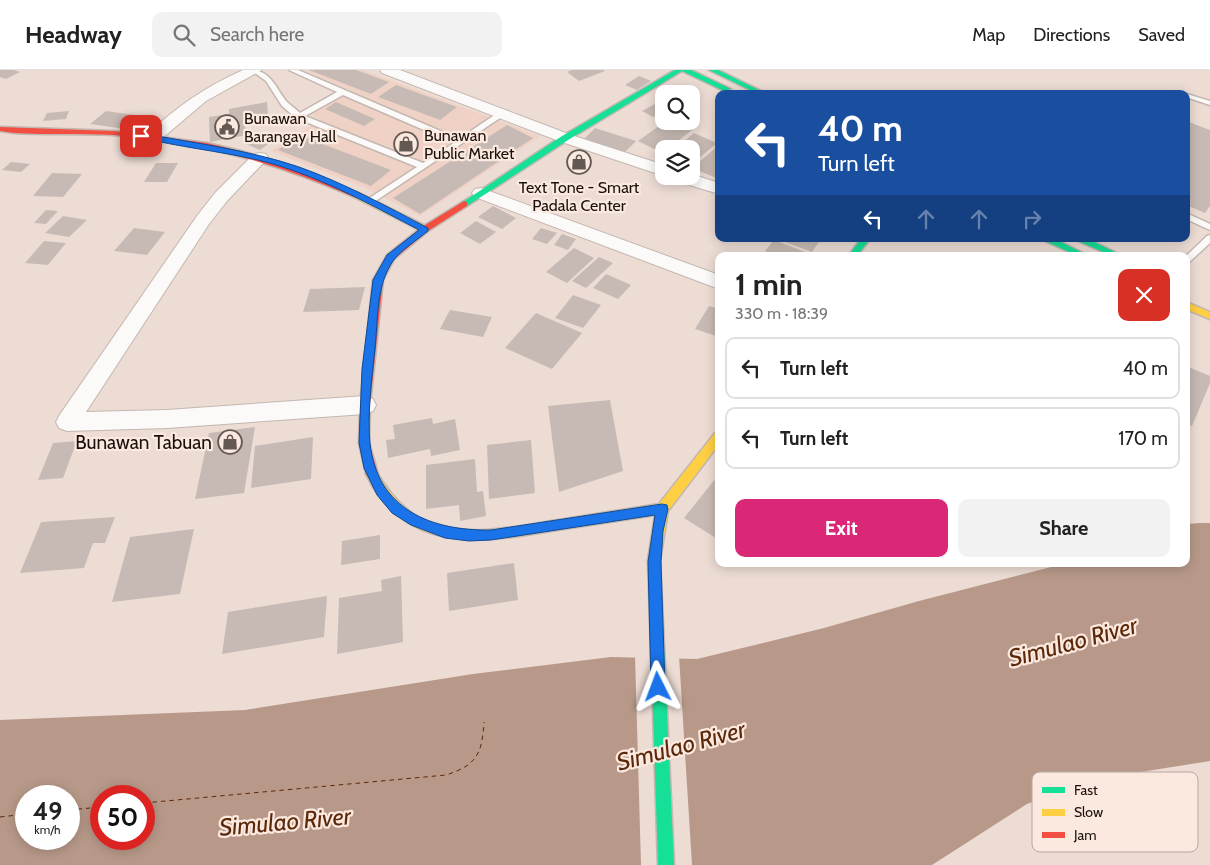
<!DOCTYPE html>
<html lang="en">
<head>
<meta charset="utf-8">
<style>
  :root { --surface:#fff; --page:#f2f2f2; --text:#222; --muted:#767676; --line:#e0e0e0; --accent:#db2777 }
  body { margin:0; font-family:Cabin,sans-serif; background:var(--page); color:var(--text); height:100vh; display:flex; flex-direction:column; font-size:19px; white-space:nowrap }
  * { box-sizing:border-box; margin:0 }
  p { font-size:16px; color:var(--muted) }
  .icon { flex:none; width:28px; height:28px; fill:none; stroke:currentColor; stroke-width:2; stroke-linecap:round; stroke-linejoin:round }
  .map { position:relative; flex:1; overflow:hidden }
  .sheet { position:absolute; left:715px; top:182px; width:475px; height:315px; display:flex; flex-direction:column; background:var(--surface); border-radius:10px; box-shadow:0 2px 12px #0003 }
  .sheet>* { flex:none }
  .guide { position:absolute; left:715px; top:20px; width:475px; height:152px; border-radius:10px; box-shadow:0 2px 12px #0003; background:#1a4fa0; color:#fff; overflow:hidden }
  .buttons { position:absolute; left:655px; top:15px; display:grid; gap:10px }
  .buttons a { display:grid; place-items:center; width:45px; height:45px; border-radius:10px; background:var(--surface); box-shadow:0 2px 12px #0003; font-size:25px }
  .speed { position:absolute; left:15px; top:715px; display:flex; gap:10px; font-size:25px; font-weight:700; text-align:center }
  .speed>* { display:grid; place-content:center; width:65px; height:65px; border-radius:50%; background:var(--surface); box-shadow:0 2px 12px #0003; line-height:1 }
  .speed small { font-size:12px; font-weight:400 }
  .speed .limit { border:8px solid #d22; background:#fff; color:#111 }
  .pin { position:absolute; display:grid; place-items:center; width:42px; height:42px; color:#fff; margin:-21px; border-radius:10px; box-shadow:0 2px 8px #0006 }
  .me { position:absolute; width:55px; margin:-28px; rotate:357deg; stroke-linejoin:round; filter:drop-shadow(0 0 4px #0008) }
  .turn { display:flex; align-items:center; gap:18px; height:105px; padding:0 20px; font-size:22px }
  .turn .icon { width:65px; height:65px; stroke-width:2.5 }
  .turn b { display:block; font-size:35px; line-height:42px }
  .lanes { display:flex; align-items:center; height:48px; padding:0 20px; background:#0003; justify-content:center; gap:25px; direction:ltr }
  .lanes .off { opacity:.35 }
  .round { display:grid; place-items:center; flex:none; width:52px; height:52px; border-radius:10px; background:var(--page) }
  .headline { display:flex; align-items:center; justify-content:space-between; height:85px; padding:0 20px }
  h1 { font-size:30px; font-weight:700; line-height:38px }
  .primary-button { display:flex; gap:10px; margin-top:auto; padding:10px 20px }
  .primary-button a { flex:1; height:58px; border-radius:10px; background:var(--accent); color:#fff; font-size:20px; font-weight:700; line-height:58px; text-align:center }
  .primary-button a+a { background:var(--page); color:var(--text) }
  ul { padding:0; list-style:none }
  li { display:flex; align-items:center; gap:15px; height:62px; margin:0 10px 8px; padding:0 10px; border:2px solid var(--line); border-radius:10px }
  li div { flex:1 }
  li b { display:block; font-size:19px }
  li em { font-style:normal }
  header { display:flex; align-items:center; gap:30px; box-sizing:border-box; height:70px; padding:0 25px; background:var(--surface); border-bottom:1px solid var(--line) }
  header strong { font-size:24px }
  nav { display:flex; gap:28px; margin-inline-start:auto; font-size:18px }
  .search { width:350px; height:45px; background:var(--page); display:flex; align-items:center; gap:12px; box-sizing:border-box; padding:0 18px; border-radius:10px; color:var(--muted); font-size:19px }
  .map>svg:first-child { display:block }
  .built { fill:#efd2c5 }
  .water { fill:#b89989; fill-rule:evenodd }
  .pier { fill:#ecdcd4 }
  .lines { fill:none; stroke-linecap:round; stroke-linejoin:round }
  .ferry { stroke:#5b280a; stroke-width:1; stroke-dasharray:4.5 4; stroke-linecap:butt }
  .building { fill:#c7bab4 }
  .lane-casing { stroke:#c3b7b0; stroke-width:3 }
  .street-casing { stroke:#c3b7b0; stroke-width:2 }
  .fast-casing { stroke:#c3b7b0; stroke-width:3 }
  .slow-casing { stroke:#c3b7b0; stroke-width:3 }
  .jam-casing { stroke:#c3b7b0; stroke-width:3 }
  .lane { fill:#fcfaf9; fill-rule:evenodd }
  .street { fill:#fcfaf9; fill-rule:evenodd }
  .fast { fill:#16e098; fill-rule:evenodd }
  .slow { fill:#ffcf43; fill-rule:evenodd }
  .jam { fill:#f24e42; fill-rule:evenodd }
  .route { fill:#1a73e8; stroke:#114b97 }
  .labels { text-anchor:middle; stroke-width:4.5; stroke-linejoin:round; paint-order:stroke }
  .far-poi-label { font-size:16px; fill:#1b110c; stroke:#fbe8df; text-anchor:start }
  .poi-label { font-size:19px; fill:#1b110c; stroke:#fbe8df; text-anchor:end }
  .near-water-label { font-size:24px; font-style:italic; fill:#5b280a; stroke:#fbe8df }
  .key { fill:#fbe8df; stroke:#b8a8a0; stroke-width:1 }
  .key-label { font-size:14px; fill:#1b110c }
</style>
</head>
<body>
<header>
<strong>Headway</strong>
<div class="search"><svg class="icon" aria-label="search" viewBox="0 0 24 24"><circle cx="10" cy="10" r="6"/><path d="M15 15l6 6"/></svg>Search here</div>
<nav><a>Map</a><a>Directions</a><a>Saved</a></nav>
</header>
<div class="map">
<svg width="1210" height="795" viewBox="0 0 1210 795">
  <rect width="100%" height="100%" fill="#ecdcd4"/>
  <path class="built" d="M305 0H363L540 66 420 146 367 119 271 81 321 50 310 44 350 20Z"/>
  <path class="water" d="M1200 453H1210V691L1090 710 1027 734 932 795H0V650L245 640 473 604 611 587 697 589 824 558 919 531 1063 494H1186V454ZM26 726H69V769H26ZM101 726H144V769H101Z"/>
  <path class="pier" d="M635 585 679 586 692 795H641Z"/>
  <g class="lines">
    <path class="ferry" d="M144 733 446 705C477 695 482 684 484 652
      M69 740 101 737
      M0 747 26 744"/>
  </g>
  <path class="building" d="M0 0H14L20 2 6 9 0 7Z
    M309 0H356L389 12 371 24Z
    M572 0H603L605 1 579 11 567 2Z
    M639 6 651 11 637 20 625 15Z
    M396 15 457 37 440 50 378 27Z
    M664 29V40L653 47 642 41Z
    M267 32 268 44 244 48 246 65 210 72 209 47 229 44V39Z
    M336 32 375 49 364 56 325 39Z
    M69 41 66 49 43 51 47 43Z
    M106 41 154 48 139 61 90 54Z
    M666 51H680L695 58 667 79H664L662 83 638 71Z
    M1186 51 1210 60V136L1205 143 1186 135Z
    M507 55 533 68 420 144 393 128Z
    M595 58 636 71 624 83 583 70Z
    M694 63 717 73 691 95V79H675Z
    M299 65 391 100 371 116 278 80Z
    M257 67 271 72 260 80 246 74Z
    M719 75V109L692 98Z
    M11 92 30 94 21 102 2 100Z
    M156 93H178L167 112H144Z
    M52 103 82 104 63 127 33 126Z
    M493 136 516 148 502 159 478 147Z
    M46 140 58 141 46 154 34 153Z
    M63 146 87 150 69 167 45 163Z
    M476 151 496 162 480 174 460 163Z
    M134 158 165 162 147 185 114 181Z
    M541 158 557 163 547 174 532 169Z
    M562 164 576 169 568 180 554 175Z
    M777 169H821L812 182Z
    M774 170 813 185 779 186 765 181Z
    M44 171 66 173 48 195 25 193Z
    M574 178 594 188 567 213 546 202Z
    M599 187 613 193 586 218 572 211Z
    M606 204 631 215 618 229 593 218Z
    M365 217 359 240 303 242 310 219Z
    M573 225 601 235 583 258 555 248Z
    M709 236 719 239V267L695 259Z
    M450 240 492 247 483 267 440 259Z
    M536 243 582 263 552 299 505 278Z
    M1186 296 1210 306V313L1192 356 1186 354Z
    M610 330 623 401 559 422 548 336Z
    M432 348 433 354 455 349 460 380 431 386 430 379 388 388 386 370 395 369 393 355Z
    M255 357 244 423 195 429 209 363Z
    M313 367 311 409 251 418 255 376Z
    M531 370 535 423 489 429 487 375Z
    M77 371 63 408 38 410 53 373Z
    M475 389 477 422 483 421 486 446 460 451 459 435 426 439V395Z
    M719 404V470L684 448Z
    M115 447 105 473H93L84 498 20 503 41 452Z
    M194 459 180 524 112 532 130 467Z
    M380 465V489L341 495 342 471Z
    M514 493 518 530 449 541 447 503Z
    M401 506 403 572 337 584 339 528 382 521 381 510Z
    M327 526 324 567 222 584 228 542Z"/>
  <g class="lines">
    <g class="lane-casing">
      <path id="lane" d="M251 0C271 0 276 19 287 32 291 36 296 39 300 43L337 22 289 0H298L459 69 499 42 506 44 371 134 368 133V129L417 97 296 48 282 36 266 11ZM343 25 454 73 423 93 305 46Z
        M1155 22H1180L1210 31V35L1186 27V24H1152Z
        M1186 143 1210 154V160L1186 149Z
        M1210 165V173L1186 195V186L1207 166Z"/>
    </g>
    <g class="street-casing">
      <path id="street" d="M243 0H262L206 31 160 70H148L146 67 148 64C177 36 207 16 243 0Z
        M380 0H400L571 65 664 95V106L559 71 382 3Z
        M260 83 266 84 268 88 227 131 209 154 86 342 167 340 365 326 373 329 376 335 373 341 365 344 167 358 67 361 59 358 56 352 59 346 197 146 215 123 254 84Z
        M691 104 719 113V124L673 110 671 106H691Z
        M481 118 719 205V219L475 127 472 123 475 119Z"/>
    </g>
    <g class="fast-casing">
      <path id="fast" d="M675 0H691L731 19 724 21 682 1 568 70 467 136 464 137 460 134 562 66Z
        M709 0H718L767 24H758Z
        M861 169H870L857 186H848Z
        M1044 169H1055L1089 186H1078L1045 171Z
        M1077 169H1088L1123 186H1112L1078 171Z
        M654 484 658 486 660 490 674 795H658L648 490 650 486Z"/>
    </g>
    <g class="slow-casing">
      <path id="slow" d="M357 122 428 157 429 159 425 162 422 161 354 127V123Z
        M1186 232 1210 242V249L1186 239Z
        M719 362V374L668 441 660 490 658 494 654 496 650 494 648 490 655 445C622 450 590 455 557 460 482 473 406 485 366 404L368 401H376C389 424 407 445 433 454 475 468 523 455 565 449 596 444 627 439 659 434L715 363Z"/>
    </g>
    <g class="jam-casing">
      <path id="jam" d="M0 57 114 61 207 73 241 81 301 99 361 125 360 127H354C277 93 197 71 113 65 80 63 47 65 14 63L0 61Z
        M464 131 467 132V136L428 161 394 189 383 210 370 335 369 373 378 404 376 407H368L366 404 359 373 360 335 373 210 387 185 422 157Z"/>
    </g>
    <use href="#lane" class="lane"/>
    <use href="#street" class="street"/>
    <use href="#fast" class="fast"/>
    <use href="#slow" class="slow"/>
    <use href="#jam" class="jam"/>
  </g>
  <path class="route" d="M141 63C194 73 249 80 299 97 344 113 386 136 428 158V161C417 170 401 180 393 191 376 215 378 250 375 279 372 306 367 346 370 373 377 440 432 461 491 460L662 434 667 435 668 439 663 461 661 492 665 617 663 622 658 624 653 622 651 617 648 492 655 445 491 470 469 471 445 468 411 455 392 443 377 425 364 398 359 373 362 299 373 210 387 185 419 160C368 133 315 104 258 90 219 81 178 77 139 67V64Z"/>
  <defs>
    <g id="civic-ring" transform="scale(1.25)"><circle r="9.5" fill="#fbe8df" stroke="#645852" stroke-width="1.5"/><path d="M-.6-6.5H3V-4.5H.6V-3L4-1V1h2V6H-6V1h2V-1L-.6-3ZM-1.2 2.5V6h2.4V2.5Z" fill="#645852"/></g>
    <g id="shop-ring" transform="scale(1.25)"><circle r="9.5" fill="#fbe8df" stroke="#645852" stroke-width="1.5"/><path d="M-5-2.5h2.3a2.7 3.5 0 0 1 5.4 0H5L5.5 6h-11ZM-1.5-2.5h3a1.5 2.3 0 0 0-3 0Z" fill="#645852"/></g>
  </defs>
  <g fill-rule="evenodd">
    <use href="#civic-ring" x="227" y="57"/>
    <use href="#shop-ring" x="406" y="74"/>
    <use href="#shop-ring" x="579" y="92"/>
    <use href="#shop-ring" x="230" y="372"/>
  </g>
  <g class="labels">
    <g class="far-poi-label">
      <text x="244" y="54">Bunawan<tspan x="244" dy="18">Barangay Hall</tspan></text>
      <text x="424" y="71">Bunawan<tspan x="424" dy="18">Public Market</tspan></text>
      <text x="579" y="123" text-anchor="middle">Text Tone - Smart<tspan x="579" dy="18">Padala Center</tspan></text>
    </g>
    <g class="poi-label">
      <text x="212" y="379">Bunawan Tabuan</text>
    </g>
    <g class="near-water-label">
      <text transform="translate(1073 572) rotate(-15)" y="8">Simulao River</text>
      <text transform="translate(681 676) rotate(-15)" y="8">Simulao River</text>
      <text transform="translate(285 752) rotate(-5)" y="8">Simulao River</text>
    </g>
  </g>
  <rect x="1032" y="702" width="166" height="80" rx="8" class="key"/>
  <rect x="1042" y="717" width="23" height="6" fill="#16e098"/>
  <rect x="1042" y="739" width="23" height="7" fill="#ffcf43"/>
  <rect x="1042" y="762" width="23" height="6" fill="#f24e42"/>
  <g class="key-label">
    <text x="1074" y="725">Fast</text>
    <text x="1074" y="747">Slow</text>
    <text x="1074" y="770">Jam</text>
  </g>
</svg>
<div class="buttons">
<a><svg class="icon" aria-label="search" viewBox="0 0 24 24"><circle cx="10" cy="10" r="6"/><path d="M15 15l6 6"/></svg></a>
<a><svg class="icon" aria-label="layers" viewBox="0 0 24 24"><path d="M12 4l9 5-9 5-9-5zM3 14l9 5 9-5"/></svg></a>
</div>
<div class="speed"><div>49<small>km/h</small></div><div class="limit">50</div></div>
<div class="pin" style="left:141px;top:66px;background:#d93025"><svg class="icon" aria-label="arrive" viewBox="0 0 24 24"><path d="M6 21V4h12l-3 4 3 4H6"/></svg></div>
<svg class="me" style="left:658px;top:617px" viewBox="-20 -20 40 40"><path d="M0-17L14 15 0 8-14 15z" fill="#1a73e8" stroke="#fff" stroke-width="4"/></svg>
<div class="guide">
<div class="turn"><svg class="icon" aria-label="left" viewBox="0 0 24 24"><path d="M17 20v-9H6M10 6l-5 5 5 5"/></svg><div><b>40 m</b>Turn left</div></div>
<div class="lanes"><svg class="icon" aria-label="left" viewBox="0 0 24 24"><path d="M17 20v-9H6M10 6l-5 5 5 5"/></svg><svg class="icon off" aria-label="ahead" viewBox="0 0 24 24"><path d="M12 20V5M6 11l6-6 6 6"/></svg><svg class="icon off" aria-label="ahead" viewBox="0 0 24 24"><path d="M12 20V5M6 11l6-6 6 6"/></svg><svg class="icon off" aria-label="right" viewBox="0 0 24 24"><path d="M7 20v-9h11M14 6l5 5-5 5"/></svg></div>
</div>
<section class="sheet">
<div class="headline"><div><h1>1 min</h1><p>330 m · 18:39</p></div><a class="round" style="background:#d93025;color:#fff"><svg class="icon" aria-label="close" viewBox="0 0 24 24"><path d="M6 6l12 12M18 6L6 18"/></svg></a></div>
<ul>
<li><svg class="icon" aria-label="left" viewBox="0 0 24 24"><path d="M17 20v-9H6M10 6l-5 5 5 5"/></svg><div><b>Turn left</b></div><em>40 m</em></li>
<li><svg class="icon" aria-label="left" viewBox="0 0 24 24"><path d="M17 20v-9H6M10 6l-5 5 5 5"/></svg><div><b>Turn left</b></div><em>170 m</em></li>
</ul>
<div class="primary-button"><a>Exit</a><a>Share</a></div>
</section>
</div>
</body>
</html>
